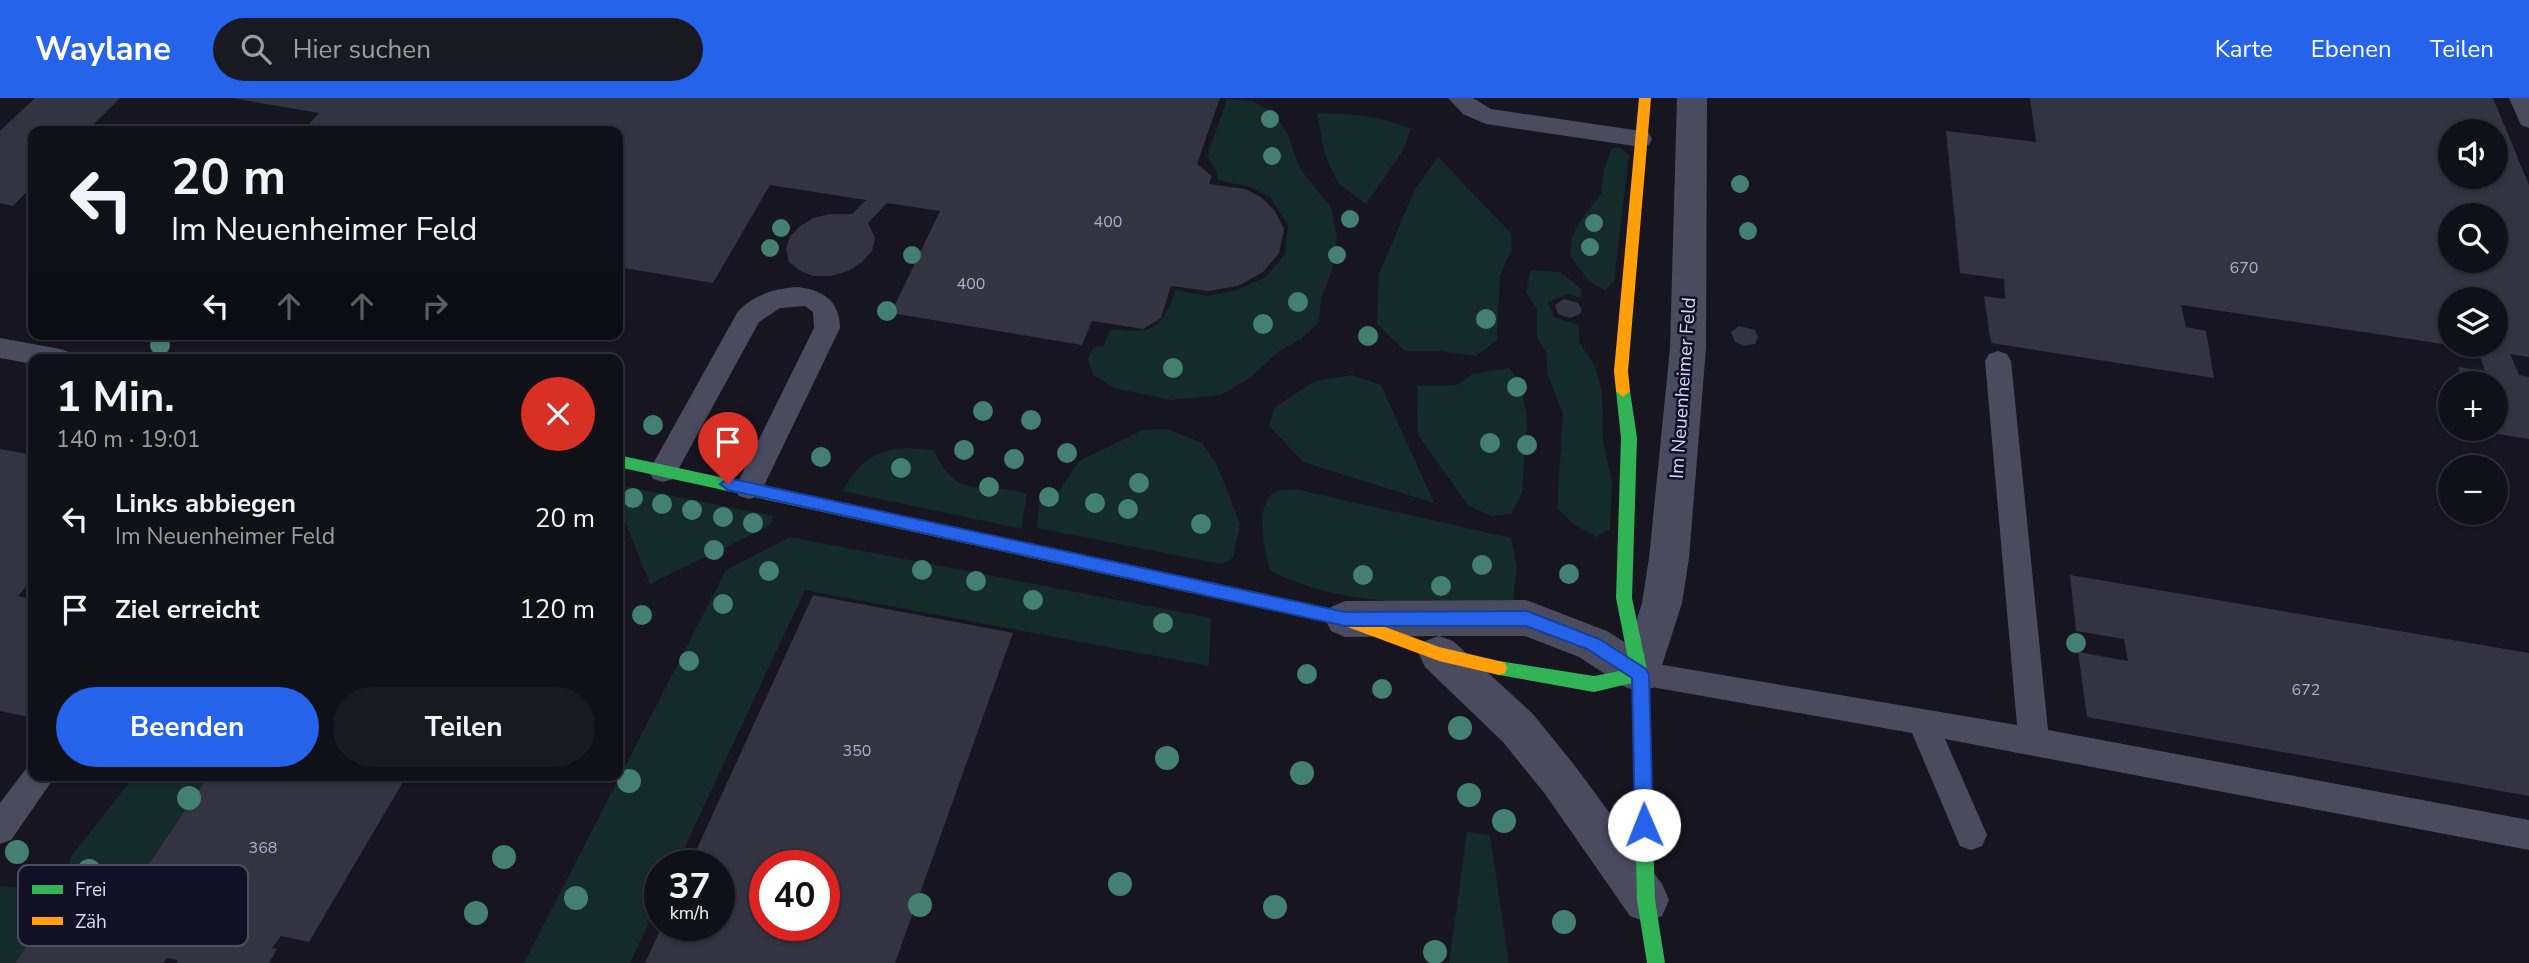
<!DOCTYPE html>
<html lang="de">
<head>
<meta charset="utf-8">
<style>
  :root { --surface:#101018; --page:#191921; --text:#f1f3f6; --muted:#9c9da2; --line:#303037; --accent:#2563eb }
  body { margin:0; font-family:"Nunito Sans",sans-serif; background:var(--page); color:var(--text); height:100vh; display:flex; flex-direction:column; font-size:26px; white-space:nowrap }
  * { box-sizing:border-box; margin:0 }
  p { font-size:23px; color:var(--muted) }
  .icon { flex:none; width:38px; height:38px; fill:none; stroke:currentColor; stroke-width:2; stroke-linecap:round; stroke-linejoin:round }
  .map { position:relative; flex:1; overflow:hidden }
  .drawer { position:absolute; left:28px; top:256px; width:595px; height:427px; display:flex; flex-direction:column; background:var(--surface); border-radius:14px; box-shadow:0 2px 5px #0004,0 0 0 2px var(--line) }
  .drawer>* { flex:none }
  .top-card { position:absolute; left:28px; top:28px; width:595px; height:214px; border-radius:14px; box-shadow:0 2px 5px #0004,0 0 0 2px var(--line); background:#101018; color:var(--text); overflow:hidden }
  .buttons { position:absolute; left:2438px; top:21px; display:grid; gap:14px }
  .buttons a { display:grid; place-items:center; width:70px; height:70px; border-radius:50%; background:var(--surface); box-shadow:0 2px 5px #0004,0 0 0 2px var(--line); font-size:35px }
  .speed { position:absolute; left:644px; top:752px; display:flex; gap:14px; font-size:35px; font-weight:700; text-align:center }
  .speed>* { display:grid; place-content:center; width:91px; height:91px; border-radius:50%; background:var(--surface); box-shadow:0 2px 5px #0004,0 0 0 2px var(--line); line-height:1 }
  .speed small { font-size:18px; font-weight:400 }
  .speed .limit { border:10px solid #d22; background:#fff; color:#111 }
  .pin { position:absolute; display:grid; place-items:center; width:60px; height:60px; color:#fff; margin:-72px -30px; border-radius:50% 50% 50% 0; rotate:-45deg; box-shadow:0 0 7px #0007 }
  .pin .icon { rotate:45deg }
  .me { position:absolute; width:77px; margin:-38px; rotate:359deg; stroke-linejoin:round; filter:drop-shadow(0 0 5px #0008) }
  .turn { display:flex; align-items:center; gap:24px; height:147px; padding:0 28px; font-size:32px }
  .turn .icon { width:91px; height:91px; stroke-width:2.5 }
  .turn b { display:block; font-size:49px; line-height:60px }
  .lanes { display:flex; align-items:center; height:66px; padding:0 28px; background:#0003; justify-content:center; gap:35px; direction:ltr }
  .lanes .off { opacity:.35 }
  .round { display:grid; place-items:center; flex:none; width:74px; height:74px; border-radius:37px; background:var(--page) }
  .head { display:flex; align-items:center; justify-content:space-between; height:119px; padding:0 28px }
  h1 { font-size:42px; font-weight:700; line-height:52px }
  .action { display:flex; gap:14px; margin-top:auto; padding:14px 28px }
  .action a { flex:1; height:80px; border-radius:42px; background:var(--accent); color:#fff; font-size:28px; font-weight:700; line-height:80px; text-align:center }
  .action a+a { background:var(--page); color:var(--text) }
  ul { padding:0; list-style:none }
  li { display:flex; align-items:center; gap:21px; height:91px; padding:0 28px }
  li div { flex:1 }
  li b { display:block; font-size:26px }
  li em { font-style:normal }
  header { display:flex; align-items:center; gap:42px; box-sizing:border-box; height:98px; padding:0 35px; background:var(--accent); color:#fff }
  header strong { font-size:33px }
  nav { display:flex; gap:38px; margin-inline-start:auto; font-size:24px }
  .search { width:490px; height:63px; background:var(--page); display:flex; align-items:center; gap:18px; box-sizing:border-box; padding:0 24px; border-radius:38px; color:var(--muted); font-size:26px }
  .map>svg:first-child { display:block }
  .green { fill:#142b2a }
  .building { fill:#343342; fill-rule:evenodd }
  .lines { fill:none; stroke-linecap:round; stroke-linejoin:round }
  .lane { fill:#4b4b60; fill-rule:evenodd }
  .street { fill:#4b4b60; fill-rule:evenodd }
  .fast { fill:#30b455; fill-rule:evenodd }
  .slow { fill:#ff9f0a; fill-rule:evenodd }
  .tree { fill:#438070 }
  .route { fill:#2563eb; stroke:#184099; stroke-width:2 }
  .labels { text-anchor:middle; stroke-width:5; stroke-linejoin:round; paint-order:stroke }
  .number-label { font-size:16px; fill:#afaece }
  .street-label { font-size:19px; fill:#d8d7fc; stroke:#121025 }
  .key { fill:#121025; stroke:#4d4c66; stroke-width:2 }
  .key-label { font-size:19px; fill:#d8d7fc }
</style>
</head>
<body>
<header>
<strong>Waylane</strong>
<div class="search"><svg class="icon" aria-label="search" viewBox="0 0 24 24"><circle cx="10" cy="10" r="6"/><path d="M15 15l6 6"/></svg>Hier suchen</div>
<nav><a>Karte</a><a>Ebenen</a><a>Teilen</a></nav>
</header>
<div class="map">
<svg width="2529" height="865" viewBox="0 0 2529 865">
  <rect width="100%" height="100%" fill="#161520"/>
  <path class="green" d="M1227 1 1253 3 1276 17 1289 39 1300 71 1331 109 1337 142 1332 173 1321 200 1319 224 1301 241 1278 254 1251 279 1221 297 1171 302 1114 290 1093 277 1088 260 1094 249 1104 248 1110 231C1153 236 1160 233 1176 192L1207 198 1237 192 1266 179 1285 156 1288 127 1271 100 1250 89 1218 82 1216 72 1207 58Z
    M1317 15C1350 16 1380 17 1411 31L1402 54 1366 106 1338 85 1325 57Z
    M1612 50H1621L1629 57 1614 184 1605 192 1589 183 1570 158 1572 140 1578 126 1601 96 1604 71Z
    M1438 59 1511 135 1512 150 1500 178 1497 242 1476 258 1440 253H1405L1377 226 1379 176 1415 91Z
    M1531 172 1560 174 1581 191V200L1568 196 1548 204 1554 219 1579 227V244L1595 268 1602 295 1603 344 1612 384 1610 431 1597 439 1573 426 1557 410 1563 316 1547 275V256L1537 240V211L1526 194Z
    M1509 270 1521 285 1527 321 1522 395 1511 416 1491 418 1468 407 1418 337 1417 288 1457 287 1473 276Z
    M1352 277 1381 287 1434 405 1303 364 1269 328 1275 309 1315 283Z
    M1168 331 1202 345 1217 367 1240 426 1233 460 1221 466 1037 430 1040 402 1046 394 1059 393 1079 363 1143 332Z
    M906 350 934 352C957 407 989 382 1027 396L1021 431 843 393C858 365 875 352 906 350Z
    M618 387 774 418 769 428 650 486 618 407Z
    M1295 391 1511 440 1517 470 1512 506C1436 505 1338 510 1270 472 1265 453 1252 402 1278 393 1282 392 1289 392 1295 391Z
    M790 439 1211 520 1209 568 805 492 676 768H660V802L630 865H524L726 472Z
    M135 677H209L120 808 64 794 15 865H0V788L64 794 70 760Z
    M1467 734 1490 737 1509 865H1449Z"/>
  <path class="building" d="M35 0H120L87 33H33V87L13 108 0 105V33Z
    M231 0H1220L1197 66 1212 78 1209 86 1245 91 1261 99 1275 113 1284 131 1279 155 1263 174 1238 188 1208 193 1171 188 1161 220 1143 231 1092 223 1082 247 891 215 940 113 887 105 868 125 875 140 872 153 862 164 848 173 831 178H813L800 173 789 164 786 152 789 140 799 129 813 120 830 116H852L866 102 770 87 713 185 618 169V33H303L319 15Z
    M2030 0H2493L2529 87V259L2510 256 2519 277 2529 279V341L2498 336 2491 331H2496V285H2464L2458 269 2485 273 2477 250 2462 247H2496V201H2450V247L2181 207 2186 229 2206 233 2214 280 1991 245 1984 198 2005 201 2004 181 1960 175 1946 33 2036 44ZM2450 33H2496V79H2450ZM2450 117H2496V163H2450Z
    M1564 201 1578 205 1582 212 1580 216 1570 220 1558 216 1555 207Z
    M1739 228 1755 232 1758 239 1755 246 1744 248 1735 244 1731 234Z
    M0 351 33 357V480L18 498 33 501V620L0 613Z
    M2070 477 2529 555V698L2087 619 2078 554 2128 563 2124 541 2076 533Z
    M813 497 1013 535 895 865H645L662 828H719V768H689ZM765 768H824V828H765Z
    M209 677H407L309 844 281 838 272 850 277 851 269 865H177L178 862 167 860 163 865H15L64 794 120 808Z"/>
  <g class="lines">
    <path class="lane" d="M1448 0H1473L1491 11 1641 33 1649 35 1652 41 1649 47 1641 49 1486 26 1463 16Z
      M2509 0H2529V30L2521 27Z
      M798 189C823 192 840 203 840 230L759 398 749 401 739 398 735 390 814 230 813 214 805 208 780 210 759 224 673 381 663 384 653 381 649 373 737 215C752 197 776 190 798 189Z
      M0 240 60 251 69 254 73 261H33V266L0 260Z
      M1998 253 2007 256 2011 263 2048 632 2529 722V752L1945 641 1987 737 1982 748 1971 752 1960 748 1912 635 1629 585 1625 576 1629 567 1640 563 2017 627 1985 263 1989 256Z
      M33 665V677H56L11 742 0 746V705L29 667Z"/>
    <path class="street" d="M1677 0H1707L1706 250 1689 460 1682 505 1655 589 1640 594 1625 589 1579 559 1525 538H1439L1453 543 1533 616 1575 668 1662 786 1669 802 1662 818 1646 824 1630 818 1545 696 1503 644 1425 569 1419 556 1425 543 1439 538 1345 539 1331 533 1325 521 1331 509 1345 503 1526 502 1607 533 1629 547 1642 505 1649 460 1670 250Z"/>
    <path class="fast" d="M1623 287 1630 293 1637 340 1632 500 1648 576 1655 802 1665 865H1647L1637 802 1632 585 1594 594 1499 577 1493 575 1491 570 1493 565 1499 563 1594 578 1630 571 1616 500 1621 340 1616 293Z
      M618 357 1178 478 1184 480 1186 485 1184 490 1178 492 618 369Z"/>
    <path class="slow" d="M1639 0H1651L1628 273 1630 293 1623 299 1616 293 1614 273Z
      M1178 478 1345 514 1439 549 1499 563 1505 565 1507 570 1505 575 1499 577 1439 563 1345 528 1178 492 1172 490 1170 485 1172 480Z"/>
  </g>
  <g class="tree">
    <circle cx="1270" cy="21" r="9"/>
    <circle cx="1272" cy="58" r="9"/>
    <circle cx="1740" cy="86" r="9"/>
    <circle cx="1350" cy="121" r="9"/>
    <circle cx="1594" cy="125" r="9"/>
    <circle cx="781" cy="130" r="9"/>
    <circle cx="1748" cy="133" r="9"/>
    <circle cx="1590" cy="149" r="9"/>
    <circle cx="770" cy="150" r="9"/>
    <circle cx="912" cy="157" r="9"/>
    <circle cx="1337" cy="157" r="9"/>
    <circle cx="1298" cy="204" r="10"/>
    <circle cx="887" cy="213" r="10"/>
    <circle cx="1486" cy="221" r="10"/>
    <circle cx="1263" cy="226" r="10"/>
    <circle cx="1368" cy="238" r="10"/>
    <circle cx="160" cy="247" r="10"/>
    <circle cx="1173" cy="270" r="10"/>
    <circle cx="1517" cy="289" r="10"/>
    <circle cx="983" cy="313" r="10"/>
    <circle cx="1031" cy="322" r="10"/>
    <circle cx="653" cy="327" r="10"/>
    <circle cx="1490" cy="345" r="10"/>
    <circle cx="1527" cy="347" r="10"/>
    <circle cx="964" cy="352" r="10"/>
    <circle cx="1067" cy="355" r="10"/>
    <circle cx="821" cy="359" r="10"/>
    <circle cx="1014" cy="361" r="10"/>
    <circle cx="901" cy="370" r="10"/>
    <circle cx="1139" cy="385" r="10"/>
    <circle cx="989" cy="389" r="10"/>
    <circle cx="1049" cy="399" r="10"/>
    <circle cx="633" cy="400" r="10"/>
    <circle cx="1095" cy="405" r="10"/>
    <circle cx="662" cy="406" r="10"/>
    <circle cx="1128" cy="411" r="10"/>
    <circle cx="692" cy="412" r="10"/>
    <circle cx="723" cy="419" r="10"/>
    <circle cx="753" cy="425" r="10"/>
    <circle cx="1201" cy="426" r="10"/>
    <circle cx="714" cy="452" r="10"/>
    <circle cx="1482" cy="467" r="10"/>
    <circle cx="922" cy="472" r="10"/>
    <circle cx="769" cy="473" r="10"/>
    <circle cx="1569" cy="476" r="10"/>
    <circle cx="1363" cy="477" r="10"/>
    <circle cx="976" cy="483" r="10"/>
    <circle cx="1441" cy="488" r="10"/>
    <circle cx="1033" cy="502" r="10"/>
    <circle cx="723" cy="506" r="10"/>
    <circle cx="642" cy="517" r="10"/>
    <circle cx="1163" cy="525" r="10"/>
    <circle cx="2076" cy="545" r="10"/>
    <circle cx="689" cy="563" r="10"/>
    <circle cx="1307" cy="576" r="10"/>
    <circle cx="1382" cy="591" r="10"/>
    <circle cx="1460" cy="630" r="12"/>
    <circle cx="1167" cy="660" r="12"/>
    <circle cx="1302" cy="675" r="12"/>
    <circle cx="629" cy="683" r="12"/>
    <circle cx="1469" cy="697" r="12"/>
    <circle cx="189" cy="700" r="12"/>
    <circle cx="1504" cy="723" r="12"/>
    <circle cx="17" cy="754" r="12"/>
    <circle cx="504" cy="759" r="12"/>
    <circle cx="89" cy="773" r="12"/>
    <circle cx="1120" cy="786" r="12"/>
    <circle cx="576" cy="800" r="12"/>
    <circle cx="920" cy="807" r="12"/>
    <circle cx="1275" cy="809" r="12"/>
    <circle cx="476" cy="815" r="12"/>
    <circle cx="1564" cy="824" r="12"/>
    <circle cx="1435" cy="854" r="12"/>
  </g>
  <path class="route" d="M728 380 1345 514 1527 513 1599 541 1646 571 1649 576 1653 727 1650 733 1644 736 1638 733 1635 727 1632 580 1587 551 1526 528H1345L728 392 720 386Z"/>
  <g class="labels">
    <g class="number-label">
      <text x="1108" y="129">400</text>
      <text x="2244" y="175">670</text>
      <text x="971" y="191">400</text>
      <text x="2306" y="597">672</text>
      <text x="857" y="658">350</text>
      <text x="263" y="755">368</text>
    </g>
    <g class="street-label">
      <text transform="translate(1682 290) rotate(-86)" y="7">Im Neuenheimer Feld</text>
    </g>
  </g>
  <rect x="18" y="767" width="230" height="81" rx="10" class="key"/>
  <rect x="32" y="787" width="31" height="9" fill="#30b455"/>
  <rect x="32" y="819" width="31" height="8" fill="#ff9f0a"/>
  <g class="key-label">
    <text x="75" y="798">Frei</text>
    <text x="75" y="830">Zäh</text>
  </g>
</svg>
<div class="buttons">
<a><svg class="icon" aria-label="sound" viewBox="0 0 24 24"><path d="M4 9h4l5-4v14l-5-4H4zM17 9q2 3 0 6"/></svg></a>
<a><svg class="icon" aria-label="search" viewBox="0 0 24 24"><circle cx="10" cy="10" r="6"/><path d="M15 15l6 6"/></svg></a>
<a><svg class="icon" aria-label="layers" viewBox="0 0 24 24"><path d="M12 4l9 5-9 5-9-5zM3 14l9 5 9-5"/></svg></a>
<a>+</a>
<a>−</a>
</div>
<div class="speed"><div>37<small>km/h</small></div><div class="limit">40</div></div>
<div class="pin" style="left:728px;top:386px;background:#d93025"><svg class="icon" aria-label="arrive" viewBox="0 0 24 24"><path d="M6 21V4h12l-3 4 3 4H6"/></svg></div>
<svg class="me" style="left:1644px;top:727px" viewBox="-20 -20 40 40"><circle r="19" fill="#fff"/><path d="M0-13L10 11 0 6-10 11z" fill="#2563eb"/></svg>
<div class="top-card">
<div class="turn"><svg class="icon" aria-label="left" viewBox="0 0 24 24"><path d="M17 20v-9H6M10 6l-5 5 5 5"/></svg><div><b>20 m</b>Im Neuenheimer Feld</div></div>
<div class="lanes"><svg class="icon" aria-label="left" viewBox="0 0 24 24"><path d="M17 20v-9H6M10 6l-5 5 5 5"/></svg><svg class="icon off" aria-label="ahead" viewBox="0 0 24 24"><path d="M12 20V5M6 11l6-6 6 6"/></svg><svg class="icon off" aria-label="ahead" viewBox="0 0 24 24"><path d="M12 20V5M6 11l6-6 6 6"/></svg><svg class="icon off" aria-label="right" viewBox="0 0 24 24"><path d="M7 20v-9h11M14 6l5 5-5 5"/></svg></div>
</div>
<section class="drawer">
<div class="head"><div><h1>1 Min.</h1><p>140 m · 19:01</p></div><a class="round" style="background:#d93025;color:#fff"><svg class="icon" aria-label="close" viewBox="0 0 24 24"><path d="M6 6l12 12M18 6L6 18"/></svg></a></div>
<ul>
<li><svg class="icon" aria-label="left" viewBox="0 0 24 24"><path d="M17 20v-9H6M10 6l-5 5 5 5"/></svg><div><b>Links abbiegen</b><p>Im Neuenheimer Feld</p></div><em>20 m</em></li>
<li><svg class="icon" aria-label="arrive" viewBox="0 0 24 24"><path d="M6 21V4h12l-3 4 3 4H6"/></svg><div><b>Ziel erreicht</b></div><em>120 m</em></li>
</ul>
<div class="action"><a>Beenden</a><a>Teilen</a></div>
</section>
</div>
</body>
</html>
